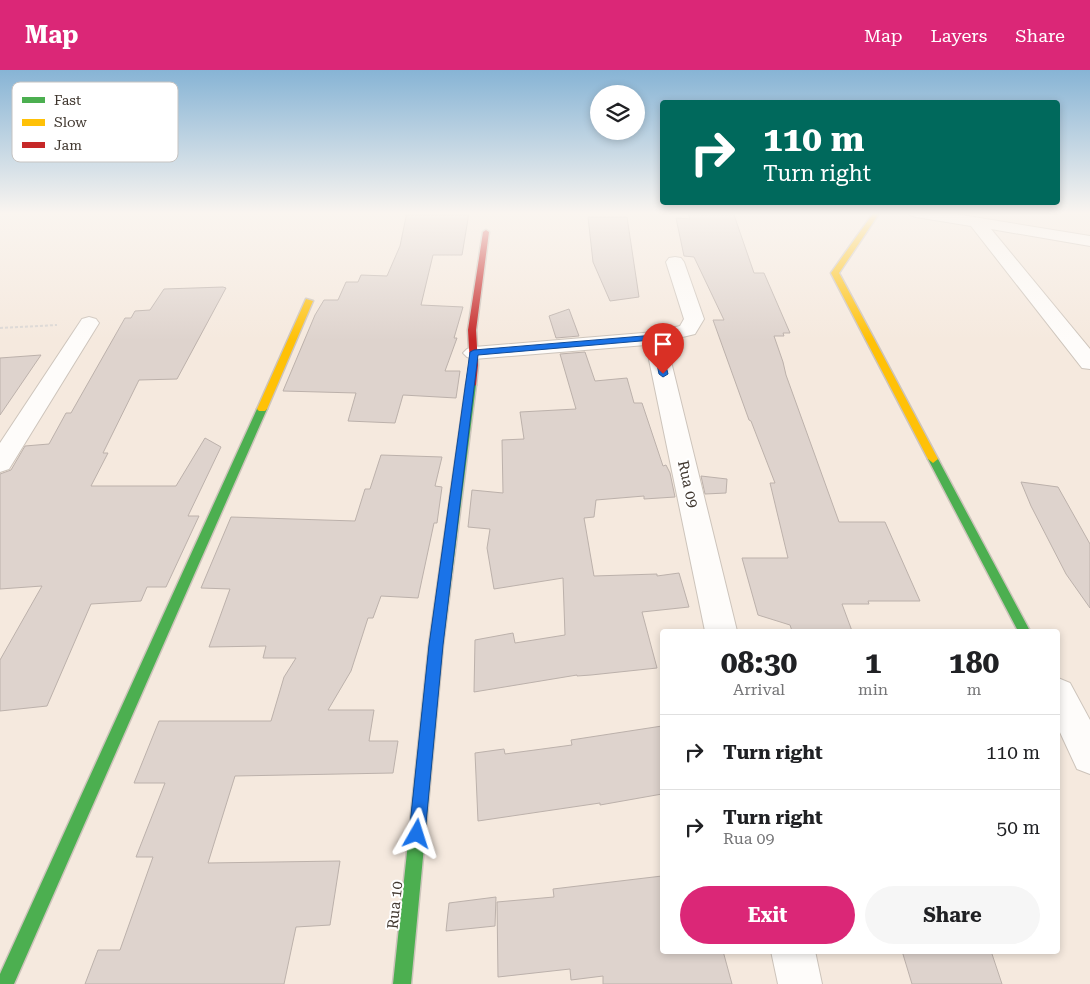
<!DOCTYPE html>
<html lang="en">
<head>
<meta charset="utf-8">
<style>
  :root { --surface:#fff; --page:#f6f6f6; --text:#202124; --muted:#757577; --line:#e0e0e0; --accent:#db2777 }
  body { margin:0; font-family:"Roboto Serif",serif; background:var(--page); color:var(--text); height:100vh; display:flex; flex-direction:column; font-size:19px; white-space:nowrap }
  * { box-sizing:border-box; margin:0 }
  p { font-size:16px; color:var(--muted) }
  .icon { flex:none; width:28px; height:28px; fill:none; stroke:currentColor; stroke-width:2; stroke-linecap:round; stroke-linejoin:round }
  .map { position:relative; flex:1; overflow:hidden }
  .details { position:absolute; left:660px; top:559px; width:400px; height:325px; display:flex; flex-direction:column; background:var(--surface); border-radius:5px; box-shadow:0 2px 8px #0003 }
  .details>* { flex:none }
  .hud { position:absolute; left:660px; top:30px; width:400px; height:105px; border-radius:5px; box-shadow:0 2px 8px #0003; background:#00695c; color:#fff; overflow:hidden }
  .fabs { position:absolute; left:590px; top:15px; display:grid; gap:10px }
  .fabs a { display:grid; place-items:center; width:55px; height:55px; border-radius:50%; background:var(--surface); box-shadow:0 2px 8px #0003; font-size:25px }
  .pin { position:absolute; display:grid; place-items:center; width:42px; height:42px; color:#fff; margin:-51px -21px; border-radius:50% 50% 50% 0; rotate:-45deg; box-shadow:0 0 5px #0007 }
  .pin .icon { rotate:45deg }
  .me { position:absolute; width:55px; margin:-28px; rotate:6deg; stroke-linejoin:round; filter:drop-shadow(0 0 4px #0008) }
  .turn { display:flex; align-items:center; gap:18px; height:105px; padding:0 20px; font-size:22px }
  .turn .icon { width:65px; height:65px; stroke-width:2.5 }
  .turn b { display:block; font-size:35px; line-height:42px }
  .eta { display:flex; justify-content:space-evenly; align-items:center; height:85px; text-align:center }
  .eta b { font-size:30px; font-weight:700; line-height:35px }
  .primary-button { display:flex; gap:10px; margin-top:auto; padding:10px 20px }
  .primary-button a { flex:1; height:58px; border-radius:30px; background:var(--accent); color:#fff; font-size:20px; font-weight:700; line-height:58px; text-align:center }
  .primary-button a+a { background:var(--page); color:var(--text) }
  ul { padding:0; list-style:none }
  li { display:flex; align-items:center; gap:15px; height:75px; padding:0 20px; border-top:1px solid var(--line) }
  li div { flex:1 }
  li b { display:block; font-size:19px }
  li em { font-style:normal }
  header { display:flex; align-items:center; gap:30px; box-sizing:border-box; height:70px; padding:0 25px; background:var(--accent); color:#fff }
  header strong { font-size:24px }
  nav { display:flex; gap:28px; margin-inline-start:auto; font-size:18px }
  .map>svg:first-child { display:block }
  .building { fill:#ded3cd; stroke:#bcb1ab }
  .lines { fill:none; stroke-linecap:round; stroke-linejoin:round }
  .street-casing { stroke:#cdc4bb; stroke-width:2 }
  .fast-casing { stroke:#cdc4bb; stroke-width:3 }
  .slow-casing { stroke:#cdc4bb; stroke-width:3 }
  .jam-casing { stroke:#cdc4bb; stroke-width:3 }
  .path { stroke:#dbd7d4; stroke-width:2; stroke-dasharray:3 2; stroke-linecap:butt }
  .street { fill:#fefcfa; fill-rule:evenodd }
  .fast { fill:#4caf50; fill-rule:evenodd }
  .slow { fill:#ffc107; fill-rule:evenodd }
  .jam { fill:#c62828; fill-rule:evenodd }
  .route { fill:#1a73e8; stroke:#114b97 }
  .labels { text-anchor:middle; stroke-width:4; stroke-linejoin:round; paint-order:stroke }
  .street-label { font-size:15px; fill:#40372f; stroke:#fff }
  .key { fill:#fff; stroke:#c6c3c1; stroke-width:1 }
  .key-label { font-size:14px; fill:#40372f }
</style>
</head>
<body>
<header>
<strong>Map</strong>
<nav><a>Map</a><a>Layers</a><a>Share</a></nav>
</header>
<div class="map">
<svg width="1090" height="914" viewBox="0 0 1090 914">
  <rect width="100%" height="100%" fill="#f5e9de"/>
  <path class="building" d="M407 142 469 143 462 185H433L421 235 463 237 454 268H457L445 301H460L456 328 403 325 395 353 348 351 356 323 283 321 315 245 324 230H338L346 212H358L361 205 387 206 400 176Z
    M688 142H733L754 203H764L790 263H783L784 266H774L783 292 786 305 839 452H885L920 531H868L869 534H842L852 561H792L790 555 758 545 742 488H788L770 413H775L751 351 749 350 713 250H724L694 187 684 186 676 148 690 149Z
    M588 147H627L639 227 610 231 593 192Z
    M223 217 226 218 177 309 139 310 103 383H108L91 416H176L205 368 221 377 188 446H199L166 517H147L141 531 91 534 47 636 0 641V590L42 516 0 519V404L11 400 25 376 49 374 66 343H71L125 248H131L135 241 150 240 164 219Z
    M569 239 579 266 556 268 549 246Z
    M585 282 595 311 627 308 634 333H642L663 396 666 395 670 403 675 427 644 429V426L596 430 594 447 584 448 594 506 657 504V506L679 503 689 537 642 542 657 598 591 605 577 606V605L474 622 475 570 513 563 515 573 565 565 563 508 494 519 487 478 490 459 468 457 472 420 503 423 502 370 524 369 520 342 576 339 560 284Z
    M41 285 0 345V288Z
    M381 385 442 387 435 416 442 417 437 453H434L418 528 381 526 373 548H368L351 601 328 640H374L369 671H398L393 703 235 706 208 793 340 791 330 855 296 857 284 914H85L98 880H120L153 787H136L165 713H134L159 651H271L284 607 296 588H263L266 576 209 577 230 519 201 518 231 447 355 451 365 419H370Z
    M701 406 727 409 726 423 705 424Z
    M1021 412 1058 417 1090 474V538L1066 504 1031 436Z
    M662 656V724L600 735V733L478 751 475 683 504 679 505 684 572 675 571 670Z
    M662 806V881H723L732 914H603V906L571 910 570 899 498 907 497 832 554 827 553 819Z
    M496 827 495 856 446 861 449 833Z
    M902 881H991L1002 914H912Z"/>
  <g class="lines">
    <g class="street-casing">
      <path id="street" d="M908 142H943L1090 166V176L991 159 1090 279V299L1082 298 971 156 916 147 910 145Z
        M675 187 681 188 684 192 704 249 695 264 666 271 737 561H705L646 275 474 289 467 287 463 283 467 279 474 277 655 262 680 256 684 249 666 192 669 188Z
        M89 247 96 249 99 253 9 399 0 402V373L82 249Z
        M1058 608 1070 613 1090 650V704L1077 699 1058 658Z
        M771 881H815L822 914H778Z"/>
    </g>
    <g class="fast-casing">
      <path id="fast" d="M471 312 476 315 443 575 411 914H393L429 575 466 315Z
        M262 336 267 339 14 914H0V904L257 339Z
        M933 385 938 389 1030 561H1018L928 389Z"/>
    </g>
    <g class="slow-casing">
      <path id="slow" d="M874 142H880L839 203 938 389 933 393 928 389 831 203Z
        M306 229 313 231 267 339 265 341H259L257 339Z"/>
    </g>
    <g class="jam-casing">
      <path id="jam" d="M486 160 489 162 476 260 478 295 476 315 471 318 466 315 470 295 468 260 483 162Z"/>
    </g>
    <path class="path" d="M0 258 57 255"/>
    <use href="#street" class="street"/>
    <use href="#fast" class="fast"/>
    <use href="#slow" class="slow"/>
    <use href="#jam" class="jam"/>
  </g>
  <linearGradient id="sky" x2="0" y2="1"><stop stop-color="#87b4d5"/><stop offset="0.53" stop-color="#faf5f0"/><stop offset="1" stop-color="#faf5f0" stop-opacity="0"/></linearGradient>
  <rect width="1090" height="270" fill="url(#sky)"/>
  <path class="route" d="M655 265 659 268 668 304 663 307 659 304 652 270 478 285 443 575 425 764 423 769 417 772 411 769 409 764 429 575 470 282 474 280Z"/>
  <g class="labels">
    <g class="street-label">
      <text transform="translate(688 414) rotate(77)" y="5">Rua 09</text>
      <text transform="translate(395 835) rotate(-84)" y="5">Rua 10</text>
    </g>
  </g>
  <rect x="12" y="12" width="166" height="80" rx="8" class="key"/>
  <rect x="22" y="27" width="23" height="6" fill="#4caf50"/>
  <rect x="22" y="49" width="23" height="7" fill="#ffc107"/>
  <rect x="22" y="72" width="23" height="6" fill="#c62828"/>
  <g class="key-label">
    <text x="54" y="35">Fast</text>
    <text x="54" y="57">Slow</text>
    <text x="54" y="80">Jam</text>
  </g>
</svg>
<div class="fabs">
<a><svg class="icon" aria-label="layers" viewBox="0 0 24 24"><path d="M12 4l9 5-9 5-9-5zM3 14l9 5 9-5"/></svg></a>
</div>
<div class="pin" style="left:663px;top:304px;background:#d93025"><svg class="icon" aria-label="arrive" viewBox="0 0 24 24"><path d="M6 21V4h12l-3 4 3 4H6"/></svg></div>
<svg class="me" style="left:417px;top:764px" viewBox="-20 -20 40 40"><path d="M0-17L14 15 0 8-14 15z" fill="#1a73e8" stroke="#fff" stroke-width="4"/></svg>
<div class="hud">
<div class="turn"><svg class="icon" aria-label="right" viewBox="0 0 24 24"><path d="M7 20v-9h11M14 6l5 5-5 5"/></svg><div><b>110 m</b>Turn right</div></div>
</div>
<section class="details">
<div class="eta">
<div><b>08:30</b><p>Arrival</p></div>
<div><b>1</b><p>min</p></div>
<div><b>180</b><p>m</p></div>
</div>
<ul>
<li><svg class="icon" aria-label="right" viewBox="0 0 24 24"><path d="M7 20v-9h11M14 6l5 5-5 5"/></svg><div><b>Turn right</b></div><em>110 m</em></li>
<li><svg class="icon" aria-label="right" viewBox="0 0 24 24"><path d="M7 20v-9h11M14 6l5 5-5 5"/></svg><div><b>Turn right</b><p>Rua 09</p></div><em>50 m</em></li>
</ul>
<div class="primary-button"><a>Exit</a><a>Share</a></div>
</section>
</div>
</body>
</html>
